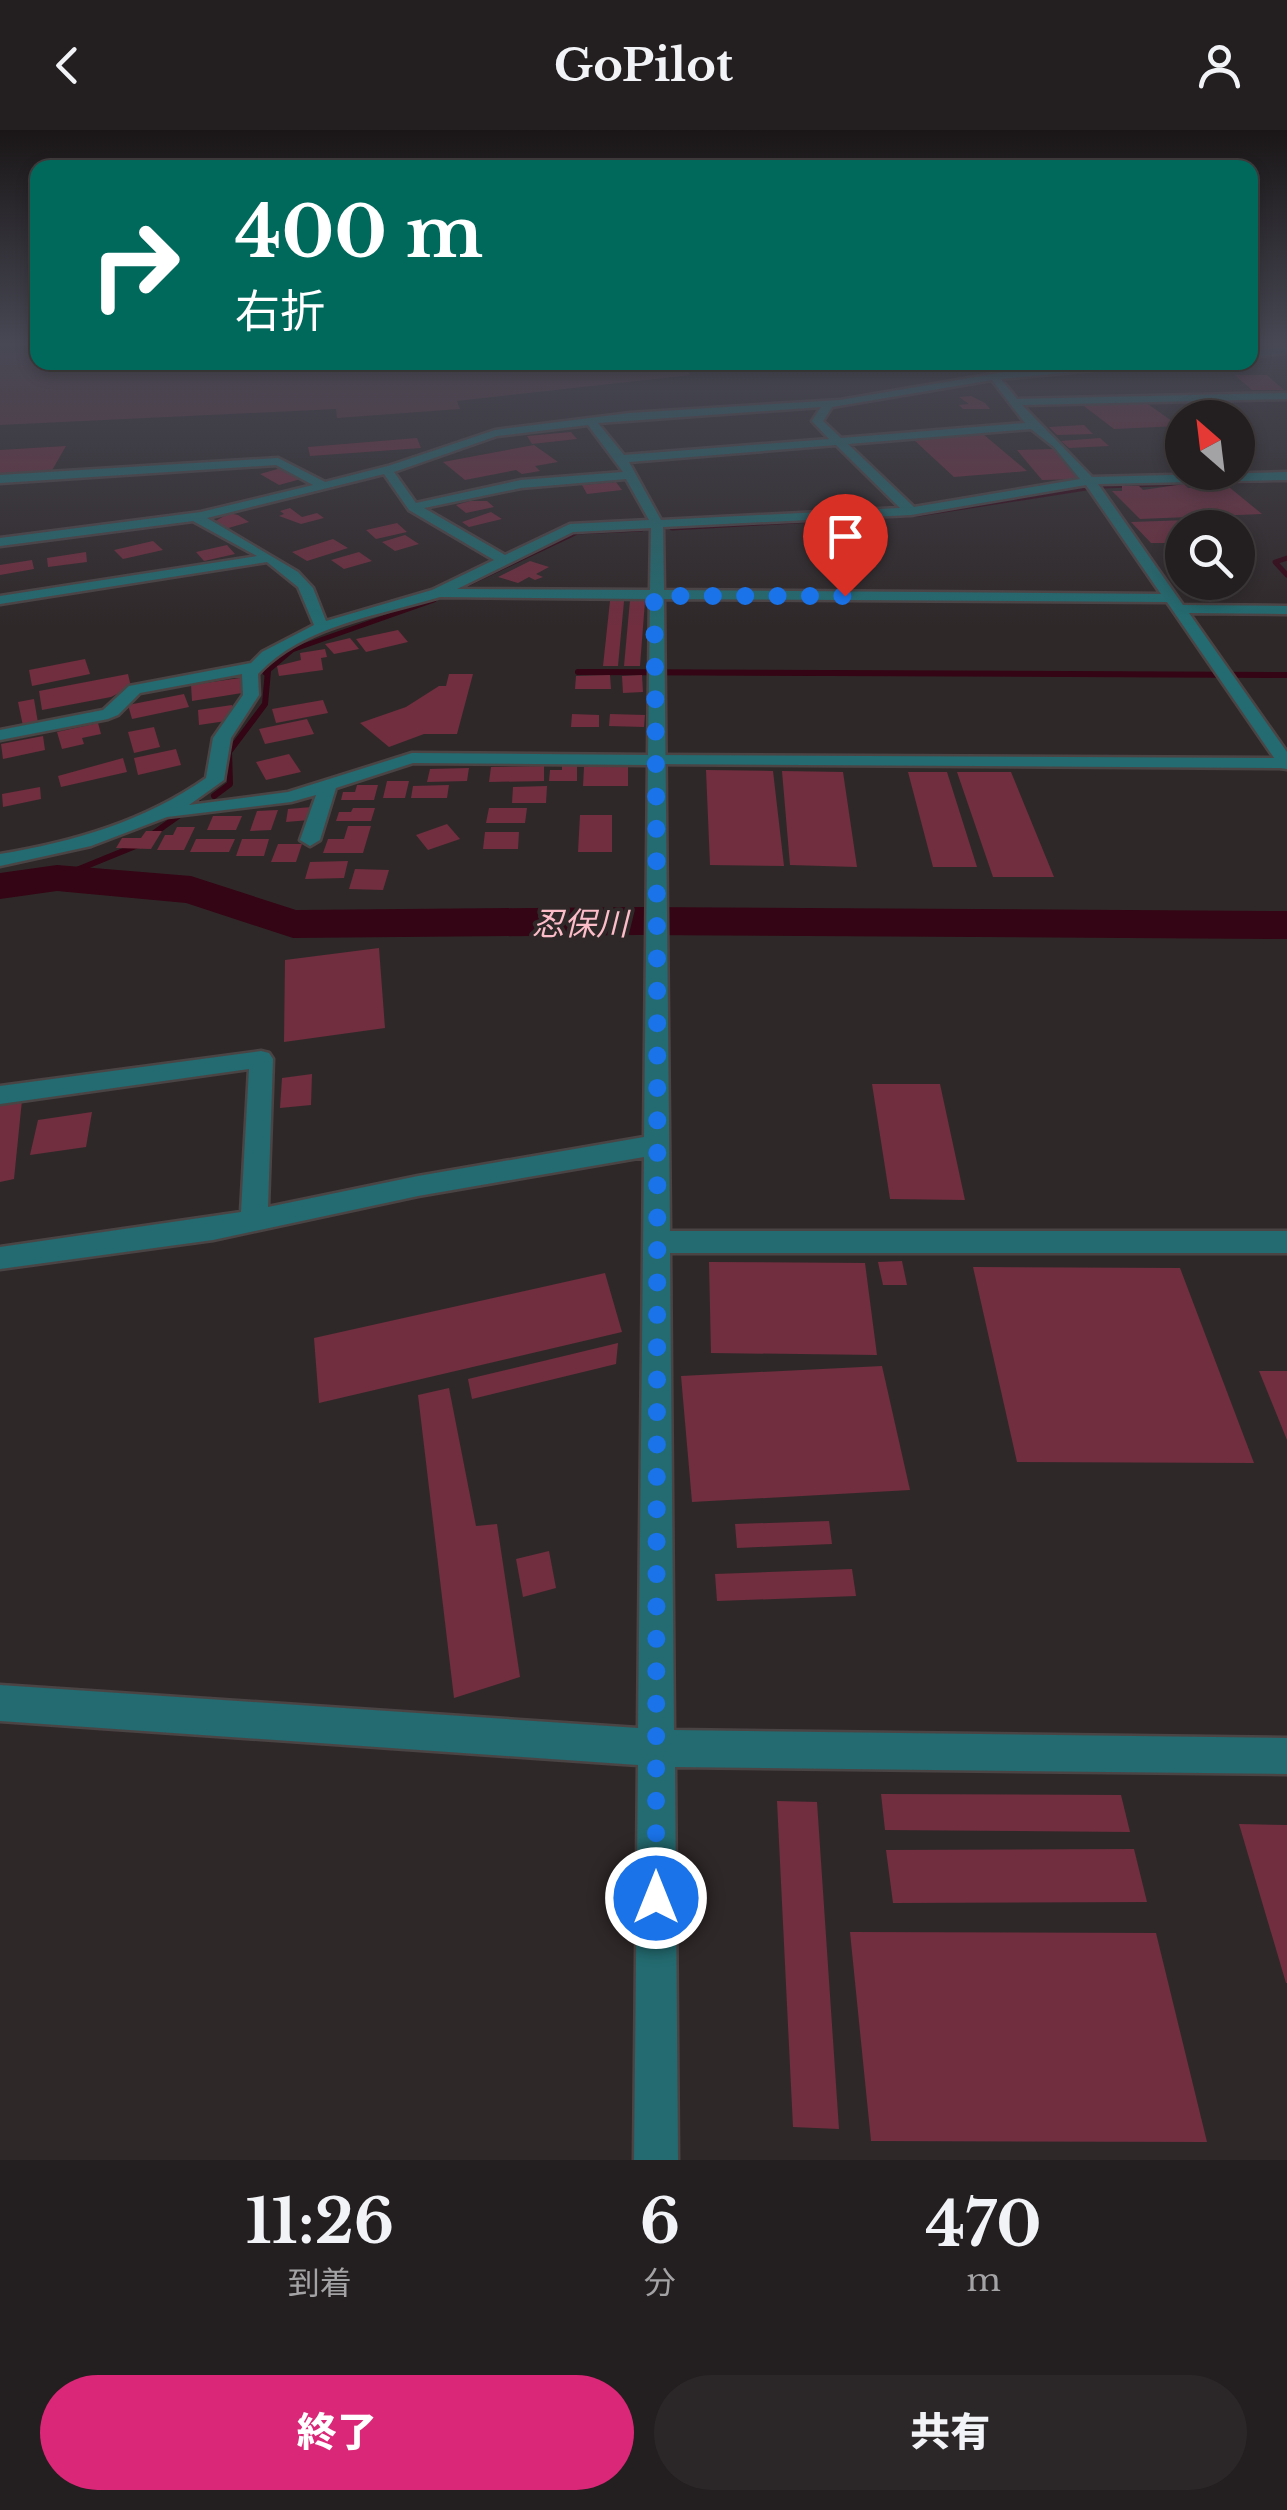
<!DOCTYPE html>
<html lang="ja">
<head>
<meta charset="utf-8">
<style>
  :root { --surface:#231e1f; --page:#2b2728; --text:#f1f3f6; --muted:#a3a2a4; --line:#403c3d; --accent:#db2777 }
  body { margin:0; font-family:"Libre Baskerville","Noto Sans JP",serif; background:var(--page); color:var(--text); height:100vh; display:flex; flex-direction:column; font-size:38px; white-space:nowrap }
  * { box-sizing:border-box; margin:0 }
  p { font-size:32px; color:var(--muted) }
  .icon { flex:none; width:55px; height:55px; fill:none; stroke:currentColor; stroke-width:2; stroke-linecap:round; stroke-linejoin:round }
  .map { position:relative; height:2030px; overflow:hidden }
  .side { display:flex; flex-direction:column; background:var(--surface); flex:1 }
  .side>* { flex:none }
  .hud { position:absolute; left:30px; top:30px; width:1228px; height:210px; border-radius:20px; box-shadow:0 5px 15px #0003,0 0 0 2px var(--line); background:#00695c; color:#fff; overflow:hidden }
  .needle { width:65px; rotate:332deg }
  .fabs { position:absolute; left:1165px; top:270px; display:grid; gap:20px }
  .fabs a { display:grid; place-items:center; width:90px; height:90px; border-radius:50%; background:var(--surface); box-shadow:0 5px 15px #0003,0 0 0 2px var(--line); font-size:50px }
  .pin { position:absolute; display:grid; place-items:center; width:85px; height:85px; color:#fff; margin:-102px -42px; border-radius:50% 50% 50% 0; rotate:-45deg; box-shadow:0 0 10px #0007 }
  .pin .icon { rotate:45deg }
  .me { position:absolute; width:110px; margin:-55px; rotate:0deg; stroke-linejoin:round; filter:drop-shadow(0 0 8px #0008) }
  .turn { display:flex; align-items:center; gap:35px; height:210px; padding:0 40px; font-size:45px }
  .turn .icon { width:130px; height:130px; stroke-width:2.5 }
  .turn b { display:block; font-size:70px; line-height:85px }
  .eta { display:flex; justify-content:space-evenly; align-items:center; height:170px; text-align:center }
  .eta b { font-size:60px; font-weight:800; line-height:70px }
  .primary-button { display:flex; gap:20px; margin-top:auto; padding:20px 40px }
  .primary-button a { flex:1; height:115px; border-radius:60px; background:var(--accent); color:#fff; font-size:40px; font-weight:800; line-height:115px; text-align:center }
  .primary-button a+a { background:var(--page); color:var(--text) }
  header { display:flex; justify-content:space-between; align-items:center; height:130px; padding:0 40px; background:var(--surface); font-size:45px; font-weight:800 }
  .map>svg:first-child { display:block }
  .green { fill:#5d323b }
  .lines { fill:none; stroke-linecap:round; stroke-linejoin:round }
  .stream-far2 { stroke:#340514; stroke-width:4 }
  .stream-far1 { stroke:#340514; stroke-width:5 }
  .stream { stroke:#340514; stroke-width:6 }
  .river { fill:#340514; fill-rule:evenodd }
  .building { fill:#702e3f }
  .minor-casing { stroke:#4b4445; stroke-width:5 }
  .tertiary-casing { stroke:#4b4445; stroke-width:5 }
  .minor { fill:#236b70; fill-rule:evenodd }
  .tertiary { fill:#236b70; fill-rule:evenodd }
  .route { stroke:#1a73e8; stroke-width:18; stroke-dasharray:0 32.4 }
  .labels { text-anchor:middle; stroke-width:8; stroke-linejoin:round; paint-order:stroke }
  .water-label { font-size:32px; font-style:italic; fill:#fcbdc8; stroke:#2f2829 }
</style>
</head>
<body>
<header><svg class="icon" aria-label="back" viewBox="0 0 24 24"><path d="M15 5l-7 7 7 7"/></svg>GoPilot<svg class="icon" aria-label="person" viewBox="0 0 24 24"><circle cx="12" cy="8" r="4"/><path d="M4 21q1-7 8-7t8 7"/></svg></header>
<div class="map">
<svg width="1287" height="2030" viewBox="0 0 1287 2030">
  <rect width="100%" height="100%" fill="#2f2829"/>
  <path class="green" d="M0 213H37L38 232H676L691 245 457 271 460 279 337 288 336 279 0 295Z"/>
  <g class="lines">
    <path class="stream-far2" d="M1089 357 1287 350"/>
    <path class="stream-far1" d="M672 398 919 384 1105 355
      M1287 428 1275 432 1287 445
      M461 457 577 402 642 399
      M578 542 823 543
      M265 543 292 520 434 470"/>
    <path class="stream" d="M578 542 1287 545
      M214 666 230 654 229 622 265 574 268 541
      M150 706 198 672
      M57 748 138 715"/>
    <path class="river" d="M57 735 191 746 296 780 638 777 1287 781V809L638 805 293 808 186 773 57 761 0 769V743Z"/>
  </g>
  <path class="building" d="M1235 245H1267L1284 260H1252Z
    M971 266 985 273 990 279H963L959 275 969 274 959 267Z
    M1142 270 1179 296 1114 299 1080 273Z
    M1084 295 1093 304 1057 305 1049 297Z
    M571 302 577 309 532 314 527 306Z
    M983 304 1027 341 954 347 914 310Z
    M417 308 421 318 310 326 308 317Z
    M1100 308 1109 316 1069 318 1061 311Z
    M534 315 558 332 535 336 540 341 522 344 516 340 465 350 443 332Z
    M66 316 51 342 0 345V320Z
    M1053 319 1081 349 1042 350 1017 320Z
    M281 338 301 349 279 355 260 344Z
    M616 352 622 360 587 364 582 355Z
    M1184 354 1188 358 1229 357 1262 384 1140 389 1112 361H1122V356H1139L1143 360Z
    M470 371H487L494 377 466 383 456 375Z
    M290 378 302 387 317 383 324 388 301 394 279 386 284 384 280 381Z
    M491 382 502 389 469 397 462 392Z
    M229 383 238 385 249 392 225 399 214 392Z
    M1188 390 1196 398H1182V413H1151L1131 392Z
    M397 393 407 402 376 409 366 400Z
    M405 405 419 414 395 421 382 412Z
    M333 409 348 418 307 431 292 422Z
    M153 411 163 420 123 429 114 420Z
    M227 415 235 424 204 431 196 422Z
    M86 422 87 432 48 437 47 428Z
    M359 422 372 431 344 439 331 430Z
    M32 430 34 439 0 445V435Z
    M530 431 549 437 536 444 543 447 535 450 529 447 518 453 498 447Z
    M630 470 645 471 640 536H624Z
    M610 471H624L618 536H603Z
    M398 500 408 512 366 522 356 509Z
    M350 508 359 519 334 524 325 514Z
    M325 519 327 527 321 528 323 540 279 546 277 536 301 530 300 523Z
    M85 529 90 544 32 556 29 540Z
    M128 544 131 557 111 567 42 580 39 561Z
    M449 544H473L457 604H424L389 617 360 593 406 577 439 556H446Z
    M610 545 611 559H575L576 546Z
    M642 545 643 562 623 563 622 546Z
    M240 548 242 563 192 571 191 555Z
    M184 564 189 577 132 589 128 575Z
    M34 569 38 593 23 596 18 572Z
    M323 570 328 583 276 593 272 579Z
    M232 575 233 590 199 595 198 580Z
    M572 584 599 585V597H571Z
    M610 584 645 585 644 597 609 596Z
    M307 589 314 604 265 614 259 599Z
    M98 593 101 604 82 608 84 614 62 619 57 602Z
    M154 597 160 617 134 623 128 602Z
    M43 606 45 620 3 629 1 614Z
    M176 619 181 635 138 645 134 628Z
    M289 624 301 642 266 650 256 632Z
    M123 628 127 642 61 657 58 646Z
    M544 636V651L489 652 491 637Z
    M562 636H577V651H549L550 640H562Z
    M584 637H628V656H583Z
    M469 638 467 651 427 652 430 639Z
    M706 640 773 641 784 736 710 735Z
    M782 641 843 642 857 737 790 735Z
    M908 642H947L977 737H933Z
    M957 642H1011L1054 747H993Z
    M387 651H409L405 668H383Z
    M357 655H378L374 670H341L343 662H355Z
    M449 655 447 668H411L413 656Z
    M547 656 546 673H512L513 657Z
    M40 657 41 669 3 677 2 664Z
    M312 677 310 690 286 692 288 679Z
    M353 678H375L371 691H336L339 682H351Z
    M489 678H527L525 693H486Z
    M278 680 271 700 250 701 257 681Z
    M580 685H612V722H578Z
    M213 686H242L236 700H207Z
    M447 694 460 709 428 720 416 705Z
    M348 696H371L363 723H323L328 709H344Z
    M177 697H195L184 720H157L165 705H173Z
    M146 701H162L151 719 116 718 122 708H141Z
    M485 702H519L518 719H483Z
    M196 709H235L229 722H190Z
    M242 709H269L264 726H236Z
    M278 714H302L296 732H271Z
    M348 731 344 748 305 749 310 732Z
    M355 739 389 740 383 760 349 759Z
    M379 818 385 898 284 912 285 830Z
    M312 944 311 975 280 978 282 948Z
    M872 954H940L965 1070 890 1069Z
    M22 970 14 1049 0 1052V975Z
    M92 982 86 1017 30 1025 38 990Z
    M902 1131 907 1155H883L878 1132Z
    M709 1132 865 1133 877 1225 711 1223Z
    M973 1137 1180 1138 1254 1333 1017 1332Z
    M605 1143 622 1202 319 1273 314 1208Z
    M618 1213 616 1234 472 1269 468 1249Z
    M882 1236 910 1360 692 1372 681 1246Z
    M1259 1241H1287V1310Z
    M449 1258 476 1396 497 1394 520 1547 454 1568 418 1265Z
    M829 1391 832 1414 737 1418 735 1394Z
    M549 1421 556 1458 523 1467 516 1429Z
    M852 1439 856 1466 717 1471 715 1444Z
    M881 1664 1121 1665 1130 1702 885 1700Z
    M777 1671 817 1672 839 1999 793 1997Z
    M1239 1694 1287 1695V1853H1286Z
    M1134 1719 1147 1772 893 1773 886 1720Z
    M850 1802 1156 1803 1207 2012 871 2011Z"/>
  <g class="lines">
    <g class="minor-casing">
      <path id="minor" d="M1287 217V223L1250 227V221Z
        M1120 232H1176L1001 249 1017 269 1287 263V269L1022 275 1092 347 1287 342V350L1098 354 1183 475 1287 476V484L1189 483 1287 622V639L1281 638 1167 472 664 469 670 1101H1287V1123H670L674 1600 1287 1608V1644L675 1637 678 2030H634L638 1635 0 1591V1555L638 1598 644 1027 418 1066 213 1110 0 1139V1117L241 1082 249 939 0 974V956L261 921 269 923 273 929 268 1077 418 1046 644 1007 648 635 413 633 336 658 320 710 310 716 300 710 316 665 291 672 167 687 91 716 0 736V724C73 712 145 691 206 648L213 608 243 565 242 544 140 563 118 585 108 589 0 610V600L103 580 129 556 251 533 262 522 314 495 298 457 267 432 0 474V466L257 426 193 391 0 416V408L201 382 313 355 276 335 0 353V345L278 328 325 352 388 336 495 300 630 283 840 270 1023 239ZM992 250 1025 293 841 308 823 291 832 277ZM821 277 812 291 829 309 624 325 598 293ZM588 295 623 342 521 350 416 373 394 342 497 306ZM1031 299 1054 317 1080 349 914 377 848 314ZM836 315 900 378 661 390 629 332ZM384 344 409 380 494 430 432 460 326 491 313 458 298 442 207 388ZM626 349 649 390 570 394 505 425 424 378 521 358ZM1086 355 1161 464 664 460 663 397 911 385ZM651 398 650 460 457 459 573 402ZM440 467 650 469 648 625 412 623 288 662 189 675 224 650 231 608 259 565 258 544C302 496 380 485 440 467Z"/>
    </g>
    <g class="tertiary-casing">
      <path id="tertiary" d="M657 625 1287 628V638L651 634V626Z"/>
    </g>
    <use href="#minor" class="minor"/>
    <use href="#tertiary" class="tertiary"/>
  </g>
  <linearGradient id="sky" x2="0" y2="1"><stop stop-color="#1a1617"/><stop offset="0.43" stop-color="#474854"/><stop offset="1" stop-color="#474854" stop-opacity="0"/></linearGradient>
  <rect width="1287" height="497" fill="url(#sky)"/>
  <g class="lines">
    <path class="route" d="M656 1768C656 1334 660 899 654 466H845"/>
  </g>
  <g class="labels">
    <g class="water-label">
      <text x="580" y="805">忍保川</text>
    </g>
  </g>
</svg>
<div class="fabs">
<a><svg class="needle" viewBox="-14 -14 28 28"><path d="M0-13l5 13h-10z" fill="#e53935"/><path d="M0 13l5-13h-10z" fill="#a3a2a4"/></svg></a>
<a><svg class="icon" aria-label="search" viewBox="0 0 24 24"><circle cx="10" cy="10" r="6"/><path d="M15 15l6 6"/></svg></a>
</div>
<div class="pin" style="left:845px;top:466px;background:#d93025"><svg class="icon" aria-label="arrive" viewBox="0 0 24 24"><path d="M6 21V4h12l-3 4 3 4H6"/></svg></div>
<svg class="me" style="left:656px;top:1768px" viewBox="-20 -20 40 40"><circle r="17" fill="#1a73e8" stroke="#fff" stroke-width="3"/><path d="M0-11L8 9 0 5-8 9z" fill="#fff"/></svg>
<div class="hud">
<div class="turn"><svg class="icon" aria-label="right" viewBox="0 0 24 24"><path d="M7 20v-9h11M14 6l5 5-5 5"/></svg><div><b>400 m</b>右折</div></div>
</div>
</div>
<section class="side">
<div class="eta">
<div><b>11:26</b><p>到着</p></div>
<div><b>6</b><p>分</p></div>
<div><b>470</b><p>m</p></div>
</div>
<div class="primary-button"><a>終了</a><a>共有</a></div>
</section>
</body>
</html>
